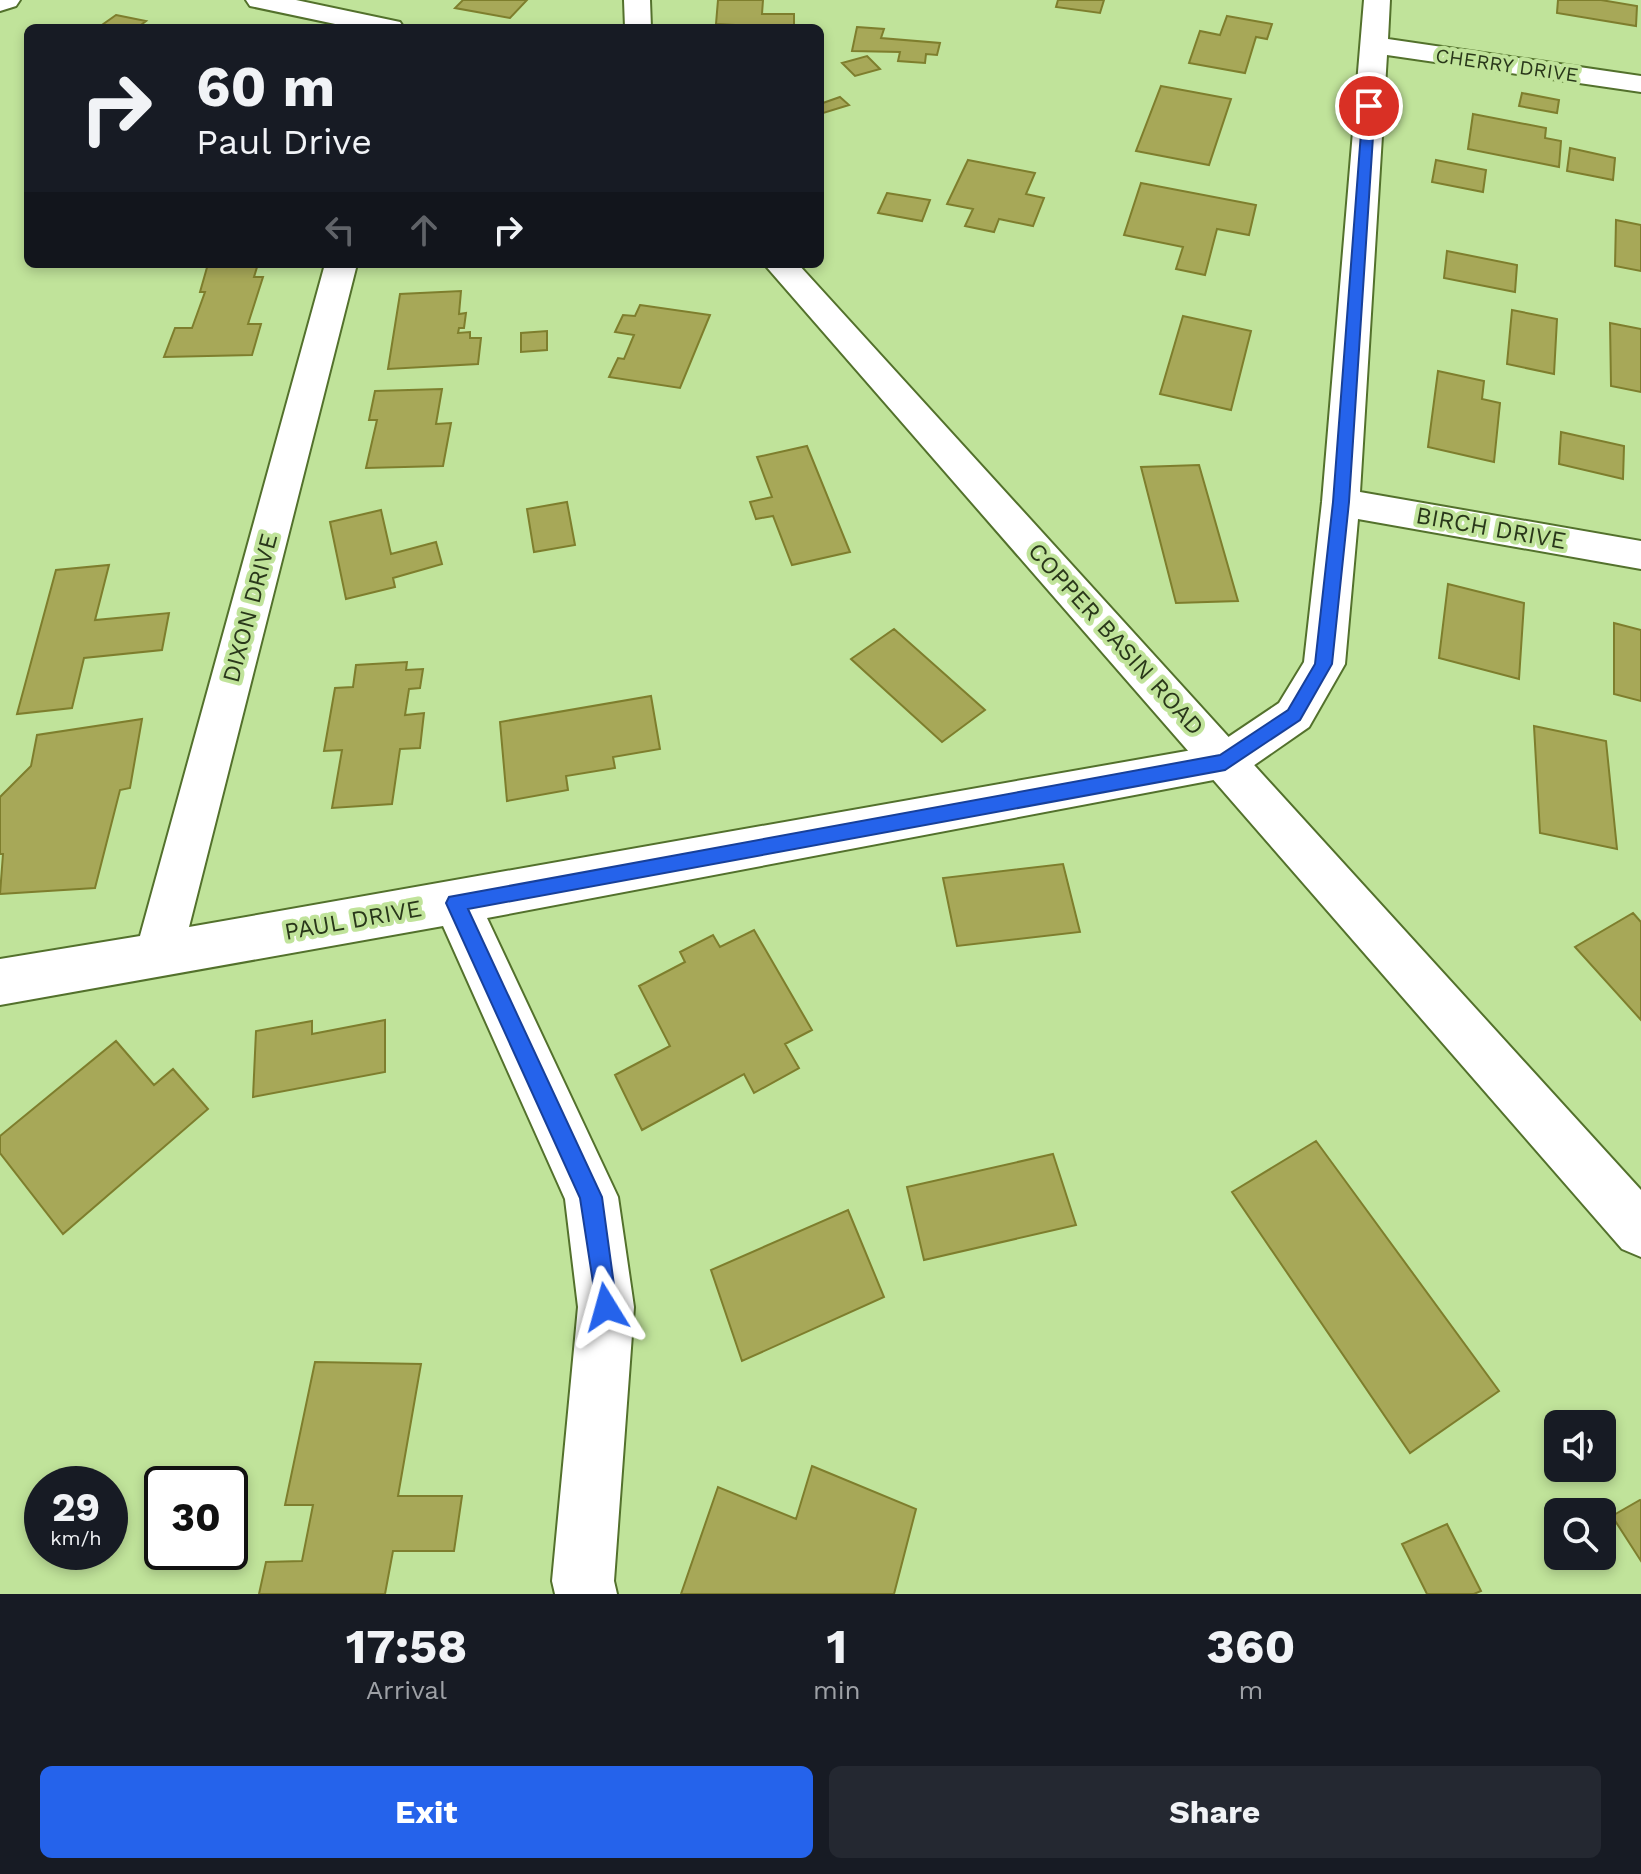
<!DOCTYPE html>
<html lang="en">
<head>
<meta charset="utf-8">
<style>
  :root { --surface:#171b24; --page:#242831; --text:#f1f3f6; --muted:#9ea1a6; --accent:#2563eb }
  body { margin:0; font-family:"Work Sans",sans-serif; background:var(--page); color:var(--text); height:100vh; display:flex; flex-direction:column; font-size:30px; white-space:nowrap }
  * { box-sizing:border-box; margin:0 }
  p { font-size:26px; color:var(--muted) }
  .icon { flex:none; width:44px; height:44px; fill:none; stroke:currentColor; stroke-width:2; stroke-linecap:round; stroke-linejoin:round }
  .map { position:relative; height:1594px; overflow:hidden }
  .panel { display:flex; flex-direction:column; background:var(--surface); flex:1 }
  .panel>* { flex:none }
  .hud { position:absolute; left:24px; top:24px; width:800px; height:244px; border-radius:12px; box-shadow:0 4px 12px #0003; background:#171b24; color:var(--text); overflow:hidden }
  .fabs { position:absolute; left:1544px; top:1410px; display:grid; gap:16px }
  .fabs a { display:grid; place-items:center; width:72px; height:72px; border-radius:12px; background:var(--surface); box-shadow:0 4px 12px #0003; font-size:40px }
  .speed { position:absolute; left:24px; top:1466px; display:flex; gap:16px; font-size:40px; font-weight:700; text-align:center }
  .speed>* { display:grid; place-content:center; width:104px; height:104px; border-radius:50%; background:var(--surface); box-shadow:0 4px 12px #0003; line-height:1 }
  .speed small { font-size:20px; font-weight:400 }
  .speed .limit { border:4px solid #111; border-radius:12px; background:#fff; color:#111 }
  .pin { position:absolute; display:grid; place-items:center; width:68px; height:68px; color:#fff; margin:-34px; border:4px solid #fff; border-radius:50%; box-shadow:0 2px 8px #0007 }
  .me { position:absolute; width:88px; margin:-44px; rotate:352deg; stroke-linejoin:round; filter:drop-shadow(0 0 6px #0008) }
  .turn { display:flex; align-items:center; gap:28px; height:168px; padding:0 40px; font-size:36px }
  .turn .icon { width:104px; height:104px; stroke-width:2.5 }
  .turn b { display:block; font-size:56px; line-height:68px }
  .lanes { display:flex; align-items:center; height:76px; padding:0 40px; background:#0003; justify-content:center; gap:40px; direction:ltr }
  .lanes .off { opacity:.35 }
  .eta { display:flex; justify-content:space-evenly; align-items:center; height:136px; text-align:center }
  .eta b { font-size:48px; font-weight:700; line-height:56px }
  .action { display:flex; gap:16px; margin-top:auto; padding:16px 40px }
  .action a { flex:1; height:92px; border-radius:12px; background:var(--accent); color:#fff; font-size:32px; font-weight:700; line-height:92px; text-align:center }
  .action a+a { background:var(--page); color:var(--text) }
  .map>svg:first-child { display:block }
  .building { fill:#a7a858; stroke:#7e7e2d; stroke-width:2 }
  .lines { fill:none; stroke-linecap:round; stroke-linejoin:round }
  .minor-casing { stroke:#53712c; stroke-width:4 }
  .tertiary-casing { stroke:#53712c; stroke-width:4 }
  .minor { fill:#fff; fill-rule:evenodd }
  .tertiary { fill:#fff; fill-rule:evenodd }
  .route { fill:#2563eb; stroke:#184099; stroke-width:2 }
  .labels { text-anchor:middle; stroke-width:8; stroke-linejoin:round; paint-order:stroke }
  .far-street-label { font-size:20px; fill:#29371a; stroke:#c0e39a }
  .street-label { font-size:24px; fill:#29371a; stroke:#c0e39a }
</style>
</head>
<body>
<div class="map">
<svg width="1641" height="1594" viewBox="0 0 1641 1594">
  <rect width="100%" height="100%" fill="#c0e39a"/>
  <path class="building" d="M463 0H527L510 18 455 8Z
    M718 0H763L762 14H794V28L716 24Z
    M1058 0H1104L1100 13 1056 7Z
    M1558 0H1601L1637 6 1636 26 1557 13Z
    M116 15 146 21 137 28H89L99 27Z
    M1227 16 1272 24 1267 39 1256 37 1245 73 1189 63 1200 31 1220 35Z
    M857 27 884 29 881 38 940 43 937 55 926 54 925 63 898 61 900 52 852 51Z
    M867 56 880 69 855 76 842 63Z
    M1161 86 1231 99 1209 165 1136 151Z
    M1522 93 1559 100 1557 113 1519 106Z
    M840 97 849 105 820 114V104Z
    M1473 114 1546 128 1545 138 1561 141 1559 167 1468 149Z
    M1570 148 1615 158 1613 180 1567 171Z
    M968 160 1035 173 1026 194 1044 198 1033 226 999 219 994 232 965 226 973 209 947 204Z
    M1436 160 1486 170 1483 192 1432 182Z
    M1141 183 1256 205 1249 235 1217 229 1205 275 1176 269 1183 247 1124 235Z
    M887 193 930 200 922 221 878 213Z
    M1616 220 1641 225V271L1615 266Z
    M1447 251 1517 265 1515 292 1444 278Z
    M208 264H258L254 277H263L248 324H261L252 355 164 357 175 328H192L205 292H200Z
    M461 291 459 314 466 313 464 328H459L458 333 470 332V338H481L478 364 388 369 400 294Z
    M640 305 710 315 680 388 609 377 618 358 624 359 634 335 615 332 623 315 635 316Z
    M1512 310 1557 319 1554 374 1507 364Z
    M1183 316 1251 331 1231 410 1160 394Z
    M1610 323 1641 329V392L1611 386Z
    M547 331V350L521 352V333Z
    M1438 371 1484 381 1482 399 1500 403 1494 462 1428 447Z
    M442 389 436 424 451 423 443 466 366 468 377 420H369L375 391Z
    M1561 432 1624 446 1623 479 1559 464Z
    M807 446 850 552 792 565 773 516 756 519 750 502 772 497 757 457Z
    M1199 465 1238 601 1176 603 1141 467Z
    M567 502 575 545 534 552 527 509Z
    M381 510 391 554 436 542 442 564 393 578 395 587 346 599 330 522Z
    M109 565 95 620 169 613 162 650 84 658 72 708 17 714 56 570Z
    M1448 584 1524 603 1519 679 1439 658Z
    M1614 623 1641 630V701L1614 694Z
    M894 629 985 710 942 742 851 659Z
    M407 662 406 670 423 669 420 688 409 689 405 715 424 713 420 748 400 749 392 804 332 808 342 750 324 751 335 688 353 687 356 665Z
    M651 696 660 749 613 757 615 768 566 776 568 790 507 801 500 722Z
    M142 719 130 788 120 790 95 888 0 894 3 854H0V797L31 766 37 735Z
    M1534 726 1606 741 1617 849 1540 833Z
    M1063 864 1080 932 957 946 943 878Z
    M1633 913 1641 922V1020L1575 947Z
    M754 930 812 1030 785 1044 799 1068 754 1093 744 1074 642 1130 615 1075 670 1046 639 986 685 962 680 952 713 935 720 947Z
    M385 1020V1072L253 1097 256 1031 312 1021V1034Z
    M116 1041 154 1085 173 1069 208 1109 63 1234 0 1153V1136Z
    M1316 1141 1499 1391 1410 1453 1232 1192Z
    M1053 1154 1076 1225 924 1260 907 1187Z
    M848 1210 884 1297 742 1361 711 1270Z
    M315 1362 421 1364 398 1496H462L454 1551H393L385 1594H259L266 1562 302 1561 313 1505H285Z
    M812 1466 916 1509 894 1594H681L718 1487 796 1519Z
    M1640 1500 1641 1501V1561L1612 1516Z
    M1447 1524 1481 1591 1474 1594H1427L1402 1544Z"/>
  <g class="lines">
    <g class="minor-casing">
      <path id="minor" d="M0 0H20L16 6 0 11Z
        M246 0H296L400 22 404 28H354L250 6Z
        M1364 0H1390L1388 39 1641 76V92L1387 55 1360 492 1641 541V569L1358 519 1345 664 1309 727 1240 775 487 918 618 1197 634 1307 614 1581 617 1594H555L552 1581 578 1307 565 1199 443 926 0 1005V959L140 936 325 264H357L189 927 1215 746 1279 703 1304 662 1322 502Z"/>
    </g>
    <g class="tertiary-casing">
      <path id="tertiary" d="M624 0H650L651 28H625Z
        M764 264H798L1641 1190V1257L1622 1249Z"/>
    </g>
    <use href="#minor" class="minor"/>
    <use href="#tertiary" class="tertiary"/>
  </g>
  <path class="route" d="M1369 102 1375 106 1349 502 1332 664 1300 720 1225 770 468 909 602 1197 617 1307 614 1315 606 1319 598 1315 580 1198 446 903 449 897 1220 755 1288 710 1315 664 1333 502 1363 106Z"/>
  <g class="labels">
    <g class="far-street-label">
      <text transform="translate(1507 65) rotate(8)" y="7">CHERRY DRIVE</text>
    </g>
    <g class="street-label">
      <text transform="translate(1491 528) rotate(10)" y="8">BIRCH DRIVE</text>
      <text transform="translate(250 608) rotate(-75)" y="8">DIXON DRIVE</text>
      <text transform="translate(1116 639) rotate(48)" y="8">COPPER BASIN ROAD</text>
      <text transform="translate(353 920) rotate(-10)" y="8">PAUL DRIVE</text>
    </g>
  </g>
</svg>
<div class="fabs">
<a><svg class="icon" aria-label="sound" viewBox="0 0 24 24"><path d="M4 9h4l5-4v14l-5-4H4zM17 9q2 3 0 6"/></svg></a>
<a><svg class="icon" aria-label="search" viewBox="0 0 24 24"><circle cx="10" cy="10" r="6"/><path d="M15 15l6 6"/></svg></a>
</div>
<div class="speed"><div>29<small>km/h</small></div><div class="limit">30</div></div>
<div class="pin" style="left:1369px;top:106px;background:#d93025"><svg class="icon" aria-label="arrive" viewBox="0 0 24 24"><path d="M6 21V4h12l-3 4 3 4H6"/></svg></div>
<svg class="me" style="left:606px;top:1307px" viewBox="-20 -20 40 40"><path d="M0-17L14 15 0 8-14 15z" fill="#2563eb" stroke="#fff" stroke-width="4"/></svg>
<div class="hud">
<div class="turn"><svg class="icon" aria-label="right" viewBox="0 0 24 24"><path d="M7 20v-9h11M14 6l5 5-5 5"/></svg><div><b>60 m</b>Paul Drive</div></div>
<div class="lanes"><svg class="icon off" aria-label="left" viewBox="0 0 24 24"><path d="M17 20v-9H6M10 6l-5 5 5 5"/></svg><svg class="icon off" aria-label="ahead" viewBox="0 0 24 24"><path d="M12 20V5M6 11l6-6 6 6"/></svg><svg class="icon" aria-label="right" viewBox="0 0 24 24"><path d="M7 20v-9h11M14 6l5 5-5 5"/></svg></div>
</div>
</div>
<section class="panel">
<div class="eta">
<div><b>17:58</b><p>Arrival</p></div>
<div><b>1</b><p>min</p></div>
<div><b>360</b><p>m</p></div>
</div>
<div class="action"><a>Exit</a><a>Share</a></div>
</section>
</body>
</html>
